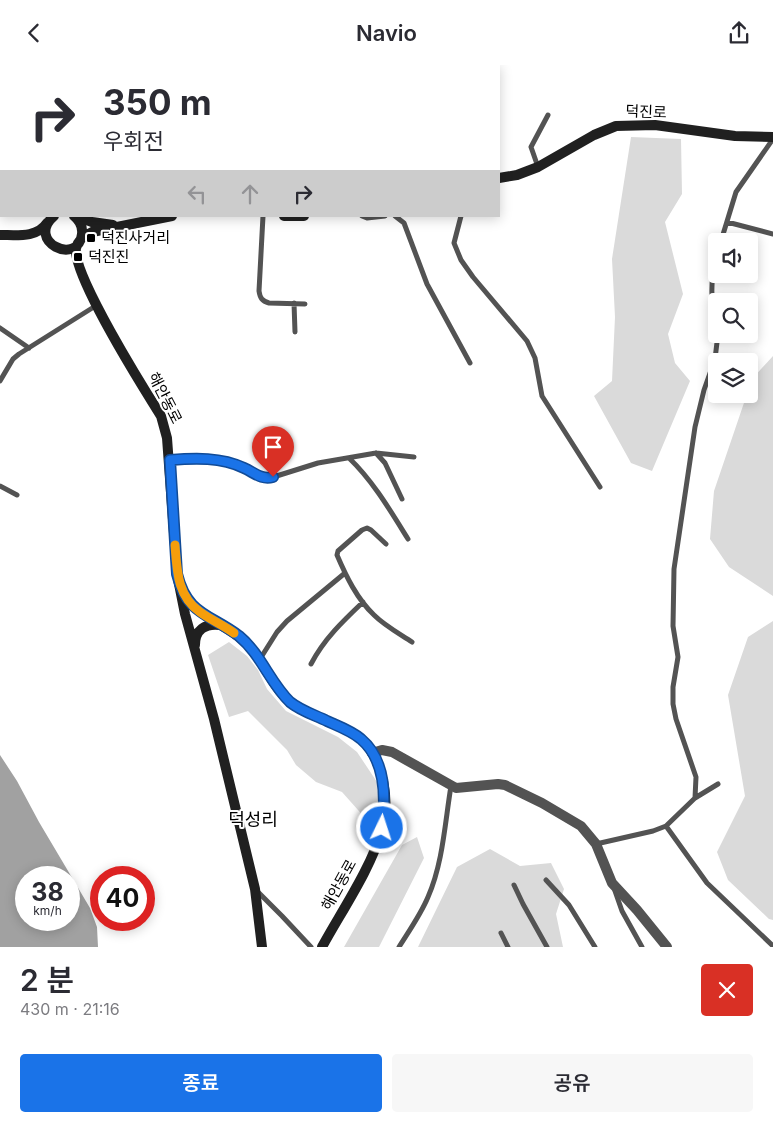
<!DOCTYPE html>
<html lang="ko">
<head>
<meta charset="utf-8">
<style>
  :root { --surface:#fff; --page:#f7f7f7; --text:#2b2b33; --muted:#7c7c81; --accent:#1a73e8 }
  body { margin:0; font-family:Inter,"Noto Sans KR",sans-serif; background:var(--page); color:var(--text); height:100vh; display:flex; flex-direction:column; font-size:19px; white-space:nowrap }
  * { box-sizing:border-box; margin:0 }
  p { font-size:16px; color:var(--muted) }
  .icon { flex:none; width:28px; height:28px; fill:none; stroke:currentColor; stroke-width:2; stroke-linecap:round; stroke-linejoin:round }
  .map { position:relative; height:882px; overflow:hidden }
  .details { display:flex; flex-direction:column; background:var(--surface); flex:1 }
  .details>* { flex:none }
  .top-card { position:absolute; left:0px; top:0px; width:500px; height:152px; box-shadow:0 2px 12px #0003; background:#fff; color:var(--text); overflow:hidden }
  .fabs { position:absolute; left:708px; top:168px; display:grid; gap:10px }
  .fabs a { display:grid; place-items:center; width:50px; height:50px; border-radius:5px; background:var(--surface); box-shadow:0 2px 12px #0003; font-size:25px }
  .speed { position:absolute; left:15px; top:801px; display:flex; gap:10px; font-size:25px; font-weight:700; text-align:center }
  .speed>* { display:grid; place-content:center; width:65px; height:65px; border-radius:50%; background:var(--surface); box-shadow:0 2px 12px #0003; line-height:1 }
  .speed small { font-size:12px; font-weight:400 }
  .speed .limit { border:8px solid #d22; background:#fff; color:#111 }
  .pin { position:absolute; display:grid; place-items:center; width:42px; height:42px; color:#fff; margin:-51px -21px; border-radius:50% 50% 50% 0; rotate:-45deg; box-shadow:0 0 5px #0007 }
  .pin .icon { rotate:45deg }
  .me { position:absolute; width:55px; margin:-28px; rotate:4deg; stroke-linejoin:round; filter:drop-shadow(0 0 4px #0008) }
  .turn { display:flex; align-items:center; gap:18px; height:105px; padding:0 20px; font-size:22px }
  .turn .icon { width:65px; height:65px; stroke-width:2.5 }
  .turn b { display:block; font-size:35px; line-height:42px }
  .lanes { display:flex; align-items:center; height:48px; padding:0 20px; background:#0003; justify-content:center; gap:25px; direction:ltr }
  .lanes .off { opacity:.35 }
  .round { display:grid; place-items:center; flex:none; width:52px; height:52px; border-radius:5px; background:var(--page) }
  .headline { display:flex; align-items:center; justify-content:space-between; height:85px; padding:0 20px }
  h1 { font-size:30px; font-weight:600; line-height:38px }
  .cta { display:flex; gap:10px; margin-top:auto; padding:10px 20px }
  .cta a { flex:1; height:58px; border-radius:5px; background:var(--accent); color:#fff; font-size:20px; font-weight:600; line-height:58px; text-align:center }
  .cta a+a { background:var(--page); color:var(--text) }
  header { display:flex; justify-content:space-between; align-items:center; height:65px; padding:0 20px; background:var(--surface); font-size:22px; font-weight:600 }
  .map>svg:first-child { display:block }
  .green { fill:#dadada }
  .water { fill:#a1a1a1; fill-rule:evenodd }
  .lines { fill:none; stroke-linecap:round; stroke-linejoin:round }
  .lane { stroke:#535353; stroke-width:5 }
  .street { stroke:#535353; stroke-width:10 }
  .secondary { stroke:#202020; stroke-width:10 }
  .route-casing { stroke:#114b97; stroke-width:12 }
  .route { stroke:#1a73e8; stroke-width:9 }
  .slow { stroke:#f59e0b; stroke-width:9 }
  .poi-dot { fill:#000; stroke:#fff; stroke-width:2 }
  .labels { text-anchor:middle; stroke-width:4; stroke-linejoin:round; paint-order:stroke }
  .street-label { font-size:15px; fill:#000; stroke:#fff }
  .poi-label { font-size:15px; fill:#000; stroke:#fff; text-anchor:start }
  .quarter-label { font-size:18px; fill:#000; stroke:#fff }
</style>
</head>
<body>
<header><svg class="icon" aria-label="back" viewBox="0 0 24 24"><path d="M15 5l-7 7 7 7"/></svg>Navio<svg class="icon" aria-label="share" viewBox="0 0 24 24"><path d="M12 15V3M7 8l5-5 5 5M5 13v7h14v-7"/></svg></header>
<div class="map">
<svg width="773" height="882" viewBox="0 0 773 882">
  <rect width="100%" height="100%" fill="#fff"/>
  <path class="green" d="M631 72 681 74 682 129 665 157 683 229 668 269 675 298 690 316 652 406 631 398 594 331 612 316 615 252 612 194Z
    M773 291V531L729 502 710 474 714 426 747 329H749L752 314Z
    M773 556V855L769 854 728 815 717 787 745 731 728 630 748 572Z
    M229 577 247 591 258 605 267 624 286 646 338 672 357 687 377 717 379 738 374 763 342 727 316 717 296 700 287 685 248 646 229 652 208 590Z
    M417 772 424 793 379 882H344L402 780Z
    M490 784 520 801 551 798 564 824 556 849 563 882H418L457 802Z"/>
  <path class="water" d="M0 690 17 716 39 757 90 843 97 862 98 882H0ZM26 812H69V855H26Z"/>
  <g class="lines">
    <path class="lane" d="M326 0V1
      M0 67 1 66
      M538 102 531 82 548 50
      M263 151 259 226C260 233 262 236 269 238L305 239
      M362 151 367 153 385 151
      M395 151 404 158 427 219 470 298
      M461 151 454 178 461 195 473 212 527 276 535 293 542 331 600 422
      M727 157 773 169
      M721 176 736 127 773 74
      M716 193C710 214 711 240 716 261
      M294 238 295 267
      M0 263 29 283
      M0 316 13 294 19 289 97 240
      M376 388 385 398 402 434
      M349 393C373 416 390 445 408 474
      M170 395C192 393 215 391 236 399 247 403 256 411 267 414L318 398 376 388 414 392
      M0 421 17 430
      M386 479 371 465 367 463 362 465 338 486 337 490C346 511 357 534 374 550 385 561 400 569 412 577
      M260 594 277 567 287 556 345 508
      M311 599C324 574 343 556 363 537
      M695 733 696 712 676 654 673 639V622L678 592 673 561 674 504 695 362 704 325 715 294 718 269
      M666 761 707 818 773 881
      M596 779 653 766 666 761 695 733 718 719
      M546 815 569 840 595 882
      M514 820 523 839 547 882
      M257 826 282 851 311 882
      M615 826 622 846 642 882
      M501 868 508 882
      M399 882C409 866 421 849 428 832 443 798 445 757 451 721"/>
    <path class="street" d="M47 1 50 0
      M372 688 382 685 392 687 456 723 498 719 505 720 542 738 581 761 596 779 612 818 637 845 667 882"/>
    <path class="secondary" d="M0 21 1 23
      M499 113 517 110 538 102 594 70 616 61 655 60 735 71 773 72
      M54 151C25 176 78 202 82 169 83 161 80 156 74 151
      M76 151 92 157 113 160
      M172 151 92 167C85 170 78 175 76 183 72 209 144 324 161 351L167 373 177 509 185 549 214 654 255 824 262 882
      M284 151H304
      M0 170C17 170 37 173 47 158
      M183 527C195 551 224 558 244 576 264 594 272 625 295 641 314 654 347 660 362 675 384 697 390 736 382 764 372 802 341 847 322 882
      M195 580C195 565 205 558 220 560"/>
  </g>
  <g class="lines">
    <g class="route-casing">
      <path id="route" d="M273 412C261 415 255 408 244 403 221 392 195 393 170 395L177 509C187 550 210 549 239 571 261 589 270 618 290 637 301 646 315 650 327 656 338 661 352 666 361 674 386 695 386 733 382 763"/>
    </g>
    <use href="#route" class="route"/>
    <path class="slow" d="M175 480C177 505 177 531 200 547 211 555 223 560 234 568"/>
  </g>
  <g class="poi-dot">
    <rect x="86" y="168" width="10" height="10" rx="2.5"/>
    <rect x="73" y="187" width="10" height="10" rx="2.5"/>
  </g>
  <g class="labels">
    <g class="street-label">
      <text transform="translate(646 47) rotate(2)" y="5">덕진로</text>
      <text transform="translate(165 333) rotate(63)" y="5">해안동로</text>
      <text transform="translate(339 820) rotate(-61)" y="5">해안동로</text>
    </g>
    <g class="poi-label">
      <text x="101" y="178">덕진사거리</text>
      <text x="88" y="197">덕진진</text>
    </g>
    <g class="quarter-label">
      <text x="253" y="761">덕성리</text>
    </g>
  </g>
</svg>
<div class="fabs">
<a><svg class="icon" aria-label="sound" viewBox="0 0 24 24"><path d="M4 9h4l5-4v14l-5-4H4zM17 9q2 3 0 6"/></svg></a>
<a><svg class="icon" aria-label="search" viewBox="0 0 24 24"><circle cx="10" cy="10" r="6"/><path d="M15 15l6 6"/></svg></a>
<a><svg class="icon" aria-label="layers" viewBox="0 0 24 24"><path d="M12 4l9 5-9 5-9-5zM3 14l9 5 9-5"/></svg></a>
</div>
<div class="speed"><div>38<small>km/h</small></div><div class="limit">40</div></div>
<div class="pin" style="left:273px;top:412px;background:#d93025"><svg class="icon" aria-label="arrive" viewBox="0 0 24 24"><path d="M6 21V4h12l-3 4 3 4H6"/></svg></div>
<svg class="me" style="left:382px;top:763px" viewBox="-20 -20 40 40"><circle r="17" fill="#1a73e8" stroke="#fff" stroke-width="3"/><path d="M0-11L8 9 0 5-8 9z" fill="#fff"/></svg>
<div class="top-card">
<div class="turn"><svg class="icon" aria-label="right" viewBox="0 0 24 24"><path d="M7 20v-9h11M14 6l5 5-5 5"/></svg><div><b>350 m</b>우회전</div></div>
<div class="lanes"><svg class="icon off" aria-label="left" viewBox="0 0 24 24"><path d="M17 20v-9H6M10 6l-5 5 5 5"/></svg><svg class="icon off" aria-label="ahead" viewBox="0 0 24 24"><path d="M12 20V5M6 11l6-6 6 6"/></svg><svg class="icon" aria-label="right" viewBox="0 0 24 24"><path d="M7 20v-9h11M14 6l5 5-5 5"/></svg></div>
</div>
</div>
<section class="details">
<div class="headline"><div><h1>2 분</h1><p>430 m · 21:16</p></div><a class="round" style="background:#d93025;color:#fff"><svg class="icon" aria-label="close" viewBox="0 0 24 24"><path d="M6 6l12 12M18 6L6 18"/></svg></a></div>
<div class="cta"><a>종료</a><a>공유</a></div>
</section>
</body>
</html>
